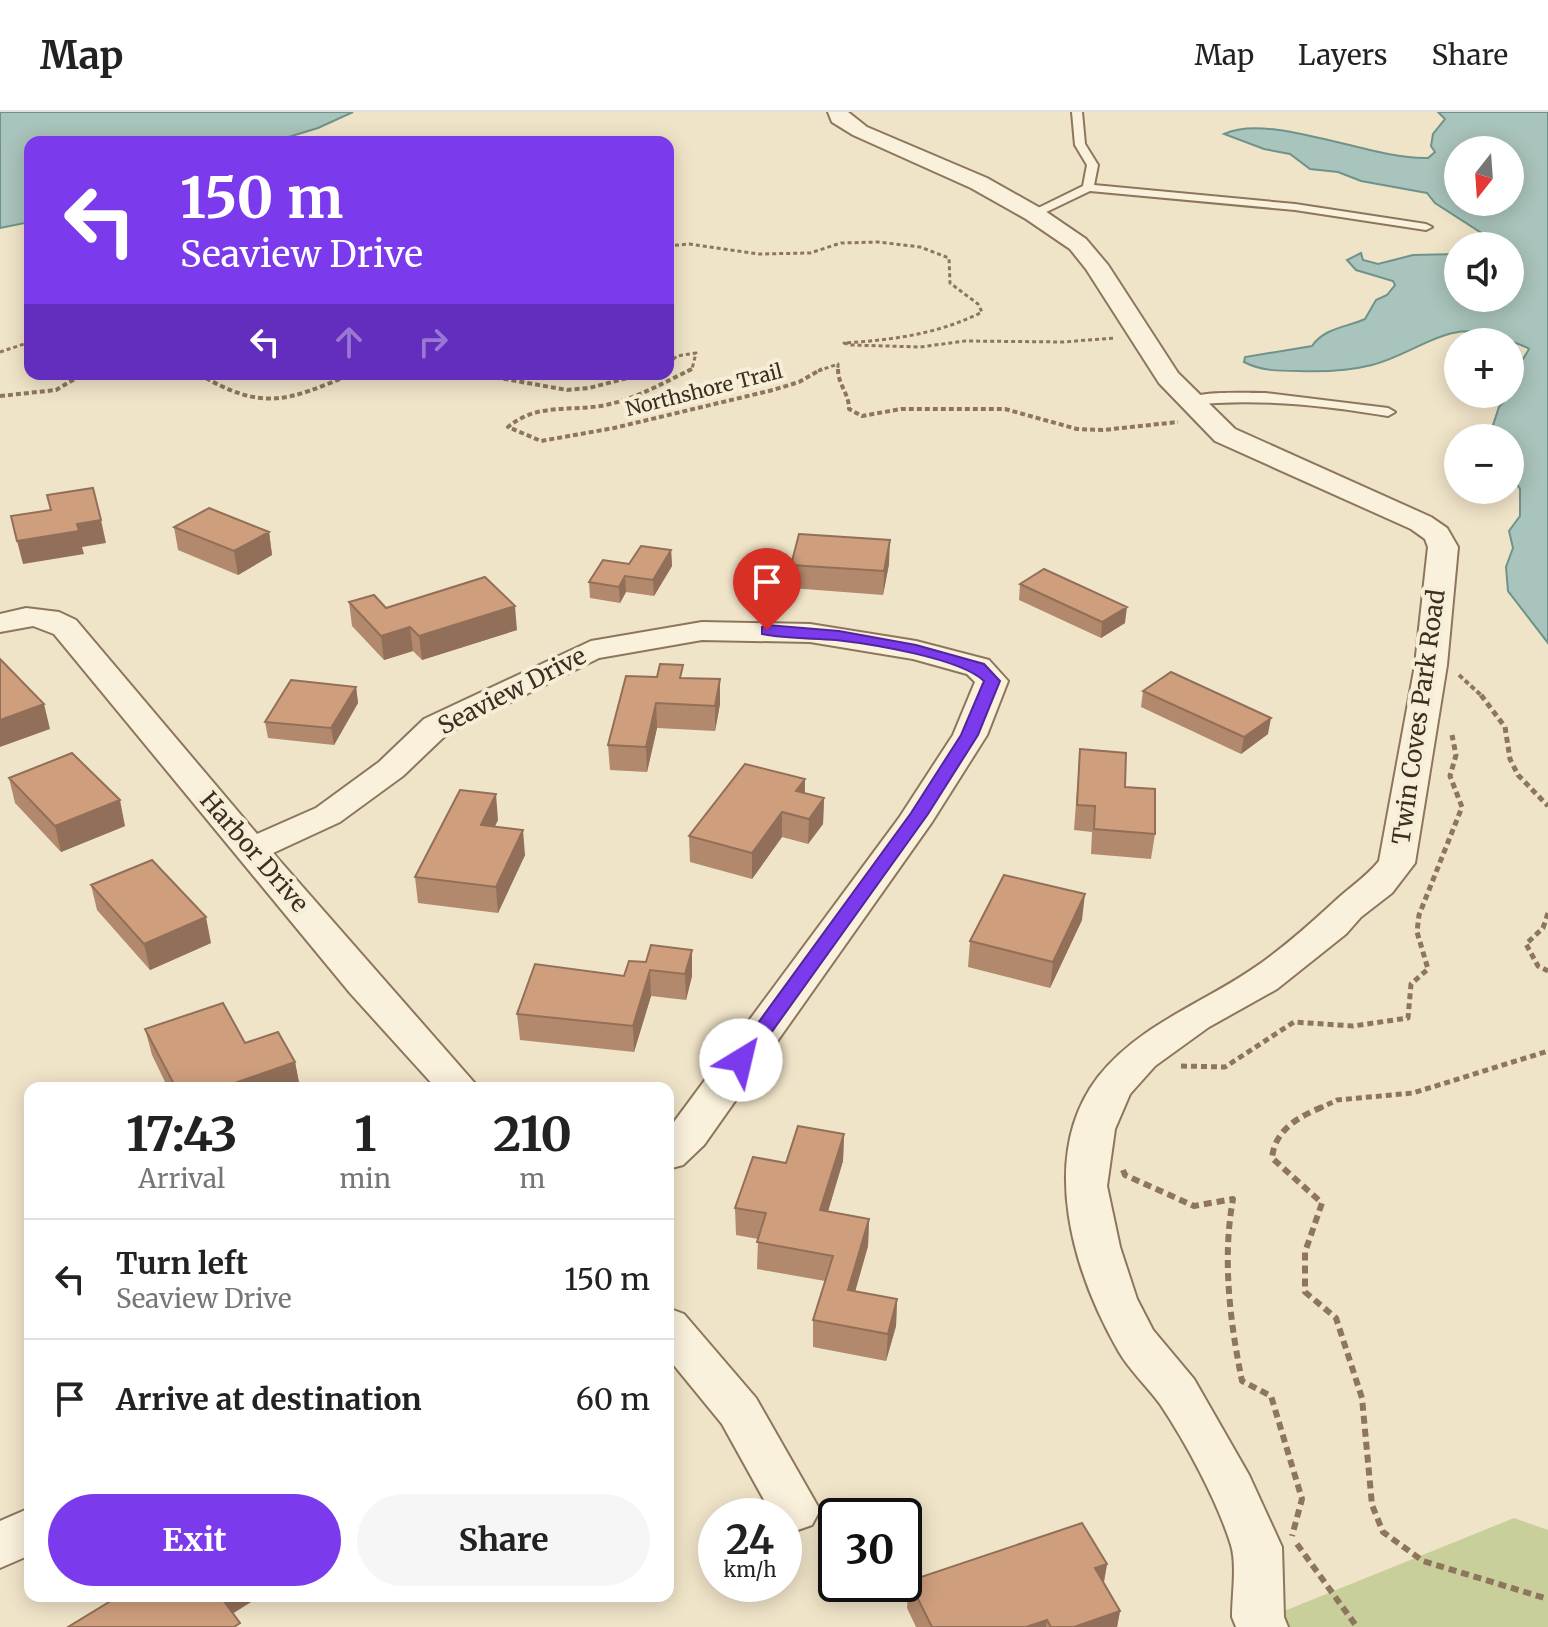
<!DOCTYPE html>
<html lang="en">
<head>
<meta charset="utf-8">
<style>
  :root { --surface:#fff; --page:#f6f6f6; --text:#222; --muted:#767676; --line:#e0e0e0; --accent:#7c3aed }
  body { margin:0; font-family:Merriweather,serif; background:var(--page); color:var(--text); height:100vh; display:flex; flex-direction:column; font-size:30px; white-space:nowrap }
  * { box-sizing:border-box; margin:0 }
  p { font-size:26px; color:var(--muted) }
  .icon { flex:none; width:44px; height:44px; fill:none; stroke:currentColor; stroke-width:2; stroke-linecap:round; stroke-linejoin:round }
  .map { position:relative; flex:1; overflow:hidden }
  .side { position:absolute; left:24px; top:970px; width:650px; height:520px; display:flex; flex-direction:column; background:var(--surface); border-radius:16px; box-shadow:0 4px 20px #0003 }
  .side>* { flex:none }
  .top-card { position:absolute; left:24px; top:24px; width:650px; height:244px; border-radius:16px; box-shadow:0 4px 20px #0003; background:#7c3aed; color:#fff; overflow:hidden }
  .needle { width:52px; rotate:197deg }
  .fabs { position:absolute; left:1444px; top:24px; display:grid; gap:16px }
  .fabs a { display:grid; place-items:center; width:80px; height:80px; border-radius:50%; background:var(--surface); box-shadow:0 4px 20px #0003; font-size:40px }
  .speed { position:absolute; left:698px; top:1386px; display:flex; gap:16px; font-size:40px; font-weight:700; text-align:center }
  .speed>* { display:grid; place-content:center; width:104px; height:104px; border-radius:50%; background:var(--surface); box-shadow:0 4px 20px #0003; line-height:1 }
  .speed small { font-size:20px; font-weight:400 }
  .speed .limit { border:4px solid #111; border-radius:12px; background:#fff; color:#111 }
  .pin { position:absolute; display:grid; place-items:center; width:68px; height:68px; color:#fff; margin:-82px -34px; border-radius:50% 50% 50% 0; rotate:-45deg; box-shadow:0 0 8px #0007 }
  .pin .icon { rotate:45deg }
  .me { position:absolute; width:88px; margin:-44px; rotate:36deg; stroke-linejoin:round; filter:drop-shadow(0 0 6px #0008) }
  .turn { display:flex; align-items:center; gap:28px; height:168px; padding:0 24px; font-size:36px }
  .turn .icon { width:104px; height:104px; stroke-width:2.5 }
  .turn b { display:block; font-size:56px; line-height:68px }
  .lanes { display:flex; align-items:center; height:76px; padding:0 24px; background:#0003; justify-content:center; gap:40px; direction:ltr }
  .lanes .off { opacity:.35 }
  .eta { display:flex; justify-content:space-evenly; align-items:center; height:136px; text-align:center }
  .eta b { font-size:48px; font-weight:700; line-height:56px }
  .cta { display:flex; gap:16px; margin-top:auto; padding:16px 24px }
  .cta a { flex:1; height:92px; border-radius:48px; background:var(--accent); color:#fff; font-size:32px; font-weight:700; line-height:92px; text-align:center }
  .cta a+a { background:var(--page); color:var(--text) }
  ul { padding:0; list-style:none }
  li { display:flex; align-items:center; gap:24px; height:120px; padding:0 24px; border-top:2px solid var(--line) }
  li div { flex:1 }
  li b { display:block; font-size:30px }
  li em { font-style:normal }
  header { display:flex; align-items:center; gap:48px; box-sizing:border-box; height:112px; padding:0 40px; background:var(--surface); border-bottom:2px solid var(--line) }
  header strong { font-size:38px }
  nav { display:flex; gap:44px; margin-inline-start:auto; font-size:28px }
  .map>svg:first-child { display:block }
  .green { fill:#c9cf9b }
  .water { fill:#a9c4bc; stroke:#6f938a; stroke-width:2; fill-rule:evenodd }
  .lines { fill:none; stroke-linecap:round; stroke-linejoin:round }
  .lane-casing { stroke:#8d765c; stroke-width:4 }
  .street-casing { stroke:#8d765c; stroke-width:4 }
  .path-far3 { stroke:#8d765c; stroke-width:3; stroke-dasharray:4 3; stroke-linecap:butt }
  .path-far2 { stroke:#8d765c; stroke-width:4; stroke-dasharray:5 3; stroke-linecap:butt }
  .path-far1 { stroke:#8d765c; stroke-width:5; stroke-dasharray:6 4; stroke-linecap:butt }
  .path { stroke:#8d765c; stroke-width:6; stroke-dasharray:8 5; stroke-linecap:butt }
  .lane { fill:#faf1dc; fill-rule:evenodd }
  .street { fill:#faf1dc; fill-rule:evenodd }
  .wall { fill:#b2896c }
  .shaded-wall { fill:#916f58 }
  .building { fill:#cf9f7d; stroke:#916f58; stroke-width:2 }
  .route { fill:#7c3aed; stroke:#51269a; stroke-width:2 }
  .labels { text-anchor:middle; stroke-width:8; stroke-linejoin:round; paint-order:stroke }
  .far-street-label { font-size:20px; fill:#3d2e20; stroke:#f7eed8 }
  .street-label { font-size:24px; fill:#3d2e20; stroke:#f7eed8 }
</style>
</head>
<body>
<header>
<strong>Map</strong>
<nav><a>Map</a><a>Layers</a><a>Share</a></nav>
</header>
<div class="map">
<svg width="1548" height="1515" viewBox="0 0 1548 1515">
  <rect width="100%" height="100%" fill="#f0e4c8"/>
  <path class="green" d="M1514 1406 1548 1418V1515H1245Z"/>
  <path class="water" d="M0 0H353L318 16 272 30H30V110L0 116Z
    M1438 0H1548V531L1508 479 1506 455 1513 436 1509 419 1520 404V377L1510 361V326H1498L1493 313 1499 295 1510 282 1514 262 1529 237C1520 231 1511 230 1501 226 1449 204 1419 241 1372 253 1348 259 1323 260 1298 259 1279 259 1261 259 1244 250L1245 245 1312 234C1324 216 1347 215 1365 207L1376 188 1387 183 1395 173 1393 169 1356 158 1347 148 1361 141 1363 148 1378 152 1413 143 1458 142V186H1510V134H1479L1483 122 1435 91 1427 81 1361 69 1338 60 1310 57 1290 42 1264 37 1224 22C1271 0 1371 48 1428 46L1435 40 1431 34 1433 22 1445 7ZM1458 38H1510V90H1458Z"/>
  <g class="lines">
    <g class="lane-casing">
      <path id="lane" d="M1072 0H1082L1085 32 1098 53 1094 73 1295 92 1426 112 1432 115 1426 118 1295 98 1090 79 1038 104H1030V100L1083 74 1087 53 1075 33Z
        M1265 281 1388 296 1395 300 1388 304C1321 293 1257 286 1189 293L1182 289C1198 278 1245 281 1265 281Z"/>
    </g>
    <g class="street-casing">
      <path id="street" d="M828 0H848L867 15 987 66 1042 97 1086 127 1108 153 1178 261 1235 317 1431 405 1447 416 1458 435 1447 553 1415 751 1392 781 1361 805 1346 822 1277 877 1209 915 1155 954 1130 982 1115 1017 1107 1074 1120 1135 1137 1187 1153 1218 1194 1267 1249 1363 1282 1435 1284 1505 1288 1515H1236L1232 1505C1232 1483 1237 1453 1231 1433 1217 1388 1186 1331 1160 1292 1147 1274 1130 1259 1119 1240 1074 1162 1037 1045 1098 965 1138 914 1199 893 1251 858 1281 838 1308 814 1335 789 1350 775 1366 765 1379 749L1415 553 1428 435 1425 427 1411 417 1215 329 1159 271 1086 157 1070 137 1026 107 971 76 853 23 832 10Z
        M26 496 59 500 76 508 257 722 316 696 379 650 424 607 591 529 702 510 810 512 916 529 989 548 1008 569 987 623 932 710 704 1033 683 1053 668 1057V1018L899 706 953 623 975 570 967 562 913 547 810 530 702 528 599 546 448 621 403 664 340 710 273 741 479 976H436L350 881 54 522 33 514 0 520V502Z
        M668 1196 684 1202 756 1286 820 1398 812 1413 795 1419 784 1415V1404H773L722 1312 668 1246Z
        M30 1396V1443L0 1456V1409Z"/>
    </g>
    <path class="path-far3" d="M668 134 689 132 759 142 810 141 841 131 878 130 920 135 949 146 950 171 978 192 982 200C939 222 892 228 844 231L851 233 920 235 965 229 1063 230 1115 226
      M0 240 30 230
      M668 252 677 244 696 241 692 257 687 259
      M818 259 838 252V259"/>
    <path class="path-far2" d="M692 257C665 270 639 285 610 292 574 301 539 289 508 315L541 329 614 316 773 278 799 270 822 257
      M838 257C838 273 849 281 849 297L862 304 901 297H1005L1077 317 1103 318 1178 310
      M199 262C263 300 287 289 352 262
      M497 262 505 267 567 278 589 276 643 262
      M0 284 56 278 83 262
      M1459 563 1483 585"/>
    <path class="path-far1" d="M1481 583 1505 615 1510 647 1518 663 1548 694
      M1548 801 1543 816 1526 832 1538 854 1548 859
      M1181 954 1225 955 1294 910 1353 914 1408 906 1411 872 1428 857 1417 820 1419 803 1462 695 1450 664 1456 643 1452 623
      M1318 997 1337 988 1413 981 1548 939"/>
    <path class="path" d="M1322 995C1299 1005 1275 1017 1272 1046L1322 1091 1305 1140V1180L1336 1206 1362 1286 1372 1393 1383 1420 1423 1449 1548 1487
      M1123 1058 1125 1063 1194 1094 1233 1087C1222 1147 1230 1210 1242 1269L1271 1284 1302 1387 1292 1424
      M1297 1432 1357 1515"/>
    <use href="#lane" class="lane"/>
    <use href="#street" class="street"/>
  </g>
  <path class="wall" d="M174 415 269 420 272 443 238 463 178 438Z
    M671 438 672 454 654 484 626 480 620 491 590 486 589 470 629 452Z
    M889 452 883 483 791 476V453Z
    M1020 472 1125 511 1101 526 1019 488Z
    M349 490 386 496 517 518 422 548 413 539 384 548 352 514Z
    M683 566 720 592 715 619 657 616 647 660 610 658 608 633Z
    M356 575 358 591 334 633 268 626 265 610Z
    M1143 579 1268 622 1241 642 1141 595Z
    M1080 637 1125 675 1155 722 1151 747 1091 742 1092 720 1074 718Z
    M9 666 125 714 61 740 15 691Z
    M805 667V681L824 686 823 712 808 732 782 725 752 767 690 750 689 724Z
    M498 708 495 714 525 743 498 801 418 791 415 765Z
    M91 773 211 831 150 858 97 798Z
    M1082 808 1050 876 968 855 970 829Z
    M692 838V864L686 888 651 884 634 940 520 928 517 902 624 864 646 850Z
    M145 917 245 931 295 950 300 976H168L152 943Z
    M844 1022 843 1049 828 1100 869 1107 868 1134 855 1179 897 1187 896 1214 886 1249 813 1235V1208L825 1169 757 1157 758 1127 736 1123 735 1096 786 1051Z
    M1107 1452 1104 1471 1120 1499 1117 1515H916L907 1496 909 1469Z"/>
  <path class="shaded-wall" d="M101 408 106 431 82 435 84 442 23 452 17 429 77 412Z
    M269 420 272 443 238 463 234 439Z
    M890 428 889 452 883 483 884 459Z
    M671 438 672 454 654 484 653 468Z
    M625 464 626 480 620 491 619 475Z
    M515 494 517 518 422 548 419 524Z
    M1127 495 1125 511 1101 526 1102 510Z
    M410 515 413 539 384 548 381 524Z
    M720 567V592L715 619V594Z
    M356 575 358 591 334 633 331 616Z
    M656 591 657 616 647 660 646 635Z
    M44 592 50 617 0 635V608Z
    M1271 606 1268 622 1241 642 1244 625Z
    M805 667 804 692 796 679Z
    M496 682 498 708 483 738 481 713Z
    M824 686 823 712 808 732 809 707Z
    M120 688 125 714 61 740 55 714Z
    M782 700V725L752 767V741Z
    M523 718 525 743 498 801 496 775Z
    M1085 782 1082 808 1050 876 1053 850Z
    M206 805 211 831 150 858 144 832Z
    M692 838V864L686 888 685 862Z
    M650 858 651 884 634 940 633 914Z
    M295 950 300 976H220Z
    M844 1022 843 1049 820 1125V1098Z
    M869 1107 868 1134 848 1205V1178Z
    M897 1187 896 1214 886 1249 888 1222Z
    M1107 1452 1102 1479 1095 1456Z
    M218 1484H261L224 1507Z
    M1120 1499 1117 1515H1074Z
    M1047 1508 1046 1515H1026Z"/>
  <path class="building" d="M93 376 101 408 77 412 79 419 17 429 11 404 51 398 47 383Z
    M209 396 269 420 234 439 174 415Z
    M799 422 890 428 884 459 791 453Z
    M641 434 671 438 653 468 625 464 619 475 589 470 603 448 629 452Z
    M1044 457 1127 495 1102 510 1020 472Z
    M485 465 515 494 419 524 410 515 381 524 349 490 374 483 386 496Z
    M0 547 44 592 0 608Z
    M660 552 683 553 680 566 720 567 715 594 656 591 646 635 608 633 626 564 657 565Z
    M1171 560 1271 606 1244 625 1143 579Z
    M291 568 356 575 331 616 265 610Z
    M1080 637 1126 641 1125 675 1155 677V722L1094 717 1095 694 1077 693Z
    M72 641 120 688 55 714 9 666Z
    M745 652 805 667 796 679 824 686 809 707 782 700 752 741 689 724Z
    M460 678 496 682 481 713 523 718 496 775 415 765Z
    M152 748 206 805 144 832 91 773Z
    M1004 763 1085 782 1053 850 970 829Z
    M651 833 692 838 685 862 650 858 633 914 517 902 535 852 624 864 629 849 646 850Z
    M223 891 245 931 278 920 295 950 220 976H176L145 917Z
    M798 1014 844 1022 820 1098 869 1107 848 1178 897 1187 888 1222 813 1208 833 1144 757 1130 766 1101 735 1096 753 1045 786 1051Z
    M1082 1411 1107 1452 1095 1456 1120 1499 1074 1515H1051L1047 1508 1026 1515H932L909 1469Z
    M119 1484H220L240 1511 234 1515H68Z"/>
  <path class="route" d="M767 513 839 519 916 533 984 552 1000 569 978 623 928 702 748 953H734L731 948 734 944 911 701 961 623 984 569C960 546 871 532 836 528 812 526 786 527 762 522V515Z"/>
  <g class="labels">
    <g class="far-street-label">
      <text transform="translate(704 278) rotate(-14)" y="7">Northshore Trail</text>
    </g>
    <g class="street-label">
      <text transform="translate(512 579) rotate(-27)" y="8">Seaview Drive</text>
      <text transform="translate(1419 605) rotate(-82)" y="8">Twin Coves Park Road</text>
      <text transform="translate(254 740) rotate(49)" y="8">Harbor Drive</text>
    </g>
  </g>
</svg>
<div class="fabs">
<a><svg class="needle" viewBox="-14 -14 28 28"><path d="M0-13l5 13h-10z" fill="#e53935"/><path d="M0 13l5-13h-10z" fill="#767676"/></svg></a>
<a><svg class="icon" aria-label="sound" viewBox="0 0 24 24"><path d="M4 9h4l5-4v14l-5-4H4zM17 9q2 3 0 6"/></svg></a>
<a>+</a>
<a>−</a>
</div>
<div class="speed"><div>24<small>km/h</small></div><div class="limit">30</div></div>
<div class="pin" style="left:767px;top:518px;background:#d93025"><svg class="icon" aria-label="arrive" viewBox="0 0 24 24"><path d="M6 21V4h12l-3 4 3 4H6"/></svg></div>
<svg class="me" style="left:741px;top:948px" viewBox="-20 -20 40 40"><circle r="19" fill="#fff"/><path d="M0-13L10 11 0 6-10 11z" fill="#7c3aed"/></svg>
<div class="top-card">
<div class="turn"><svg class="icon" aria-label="left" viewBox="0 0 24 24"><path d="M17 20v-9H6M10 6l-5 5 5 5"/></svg><div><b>150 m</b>Seaview Drive</div></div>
<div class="lanes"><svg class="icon" aria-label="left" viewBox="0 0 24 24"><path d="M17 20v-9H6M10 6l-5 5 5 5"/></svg><svg class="icon off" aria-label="ahead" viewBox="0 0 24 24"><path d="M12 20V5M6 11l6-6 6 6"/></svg><svg class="icon off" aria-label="right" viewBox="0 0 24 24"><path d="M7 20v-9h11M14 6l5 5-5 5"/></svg></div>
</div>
<section class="side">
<div class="eta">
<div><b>17:43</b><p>Arrival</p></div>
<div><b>1</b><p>min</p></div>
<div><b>210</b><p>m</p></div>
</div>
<ul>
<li><svg class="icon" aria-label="left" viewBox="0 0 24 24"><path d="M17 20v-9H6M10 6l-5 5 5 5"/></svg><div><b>Turn left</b><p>Seaview Drive</p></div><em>150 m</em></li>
<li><svg class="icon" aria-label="arrive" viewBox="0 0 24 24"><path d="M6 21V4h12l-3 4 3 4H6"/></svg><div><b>Arrive at destination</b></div><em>60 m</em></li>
</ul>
<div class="cta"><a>Exit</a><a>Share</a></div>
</section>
</div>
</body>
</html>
